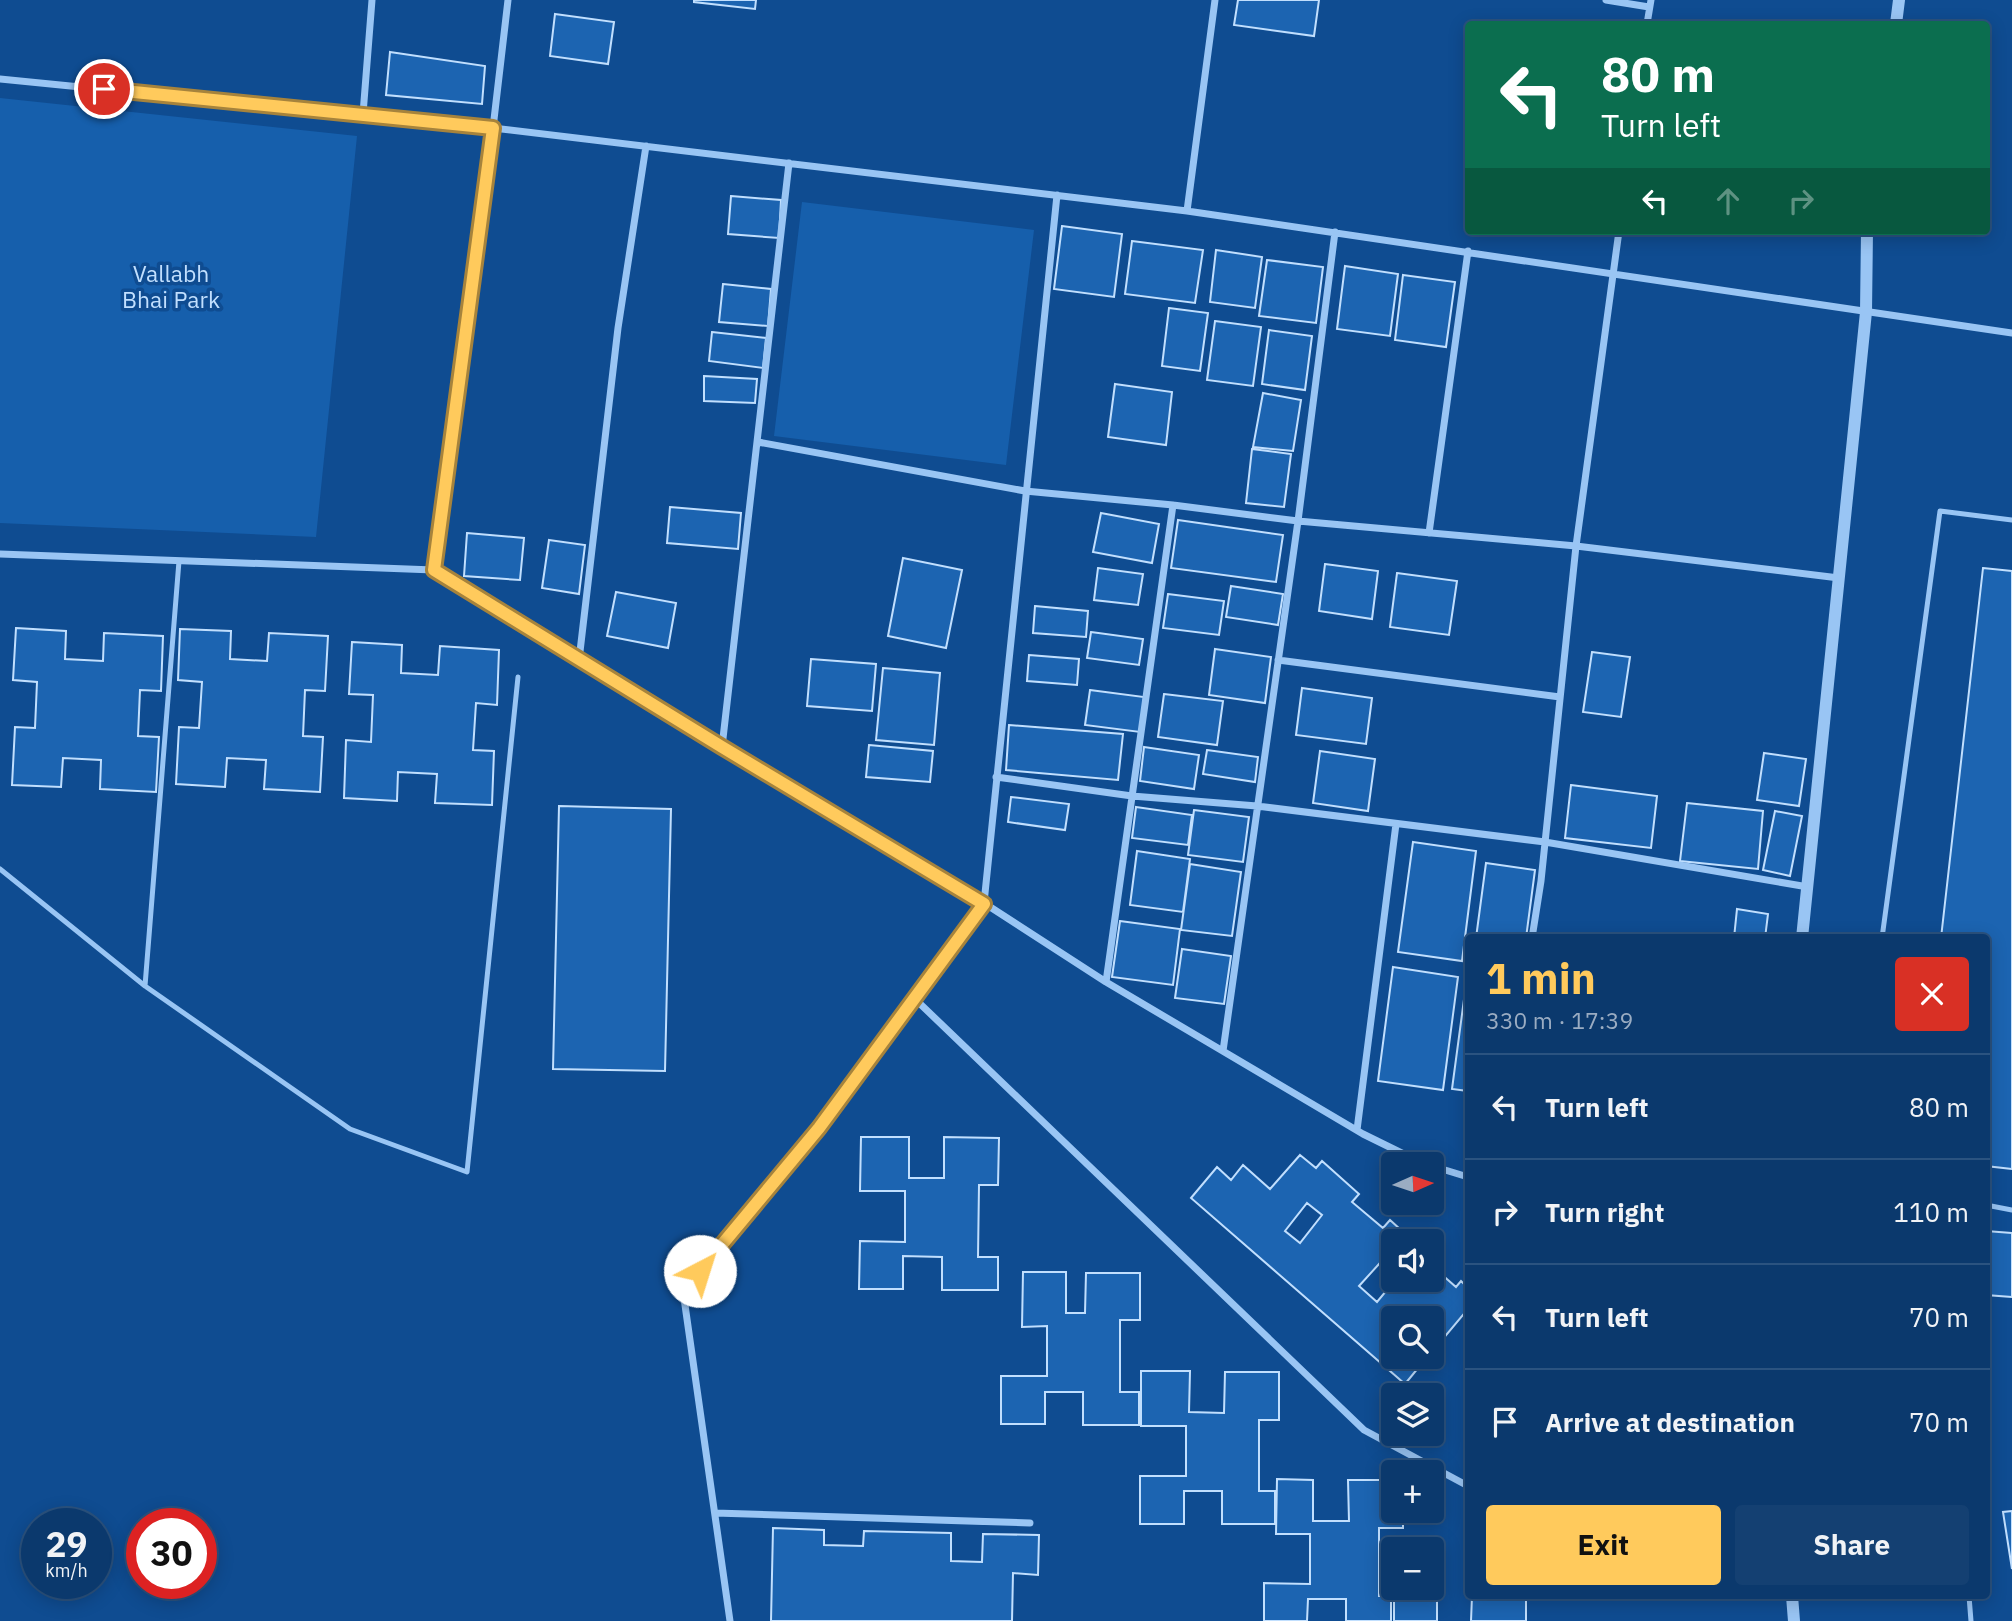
<!DOCTYPE html>
<html lang="en">
<head>
<meta charset="utf-8">
<style>
  :root { --surface:#0b396d; --page:#144072; --text:#f1f3f6; --muted:#9aacc2; --line:#2b5380; --accent:#ffca5c }
  body { margin:0; font-family:"IBM Plex Sans",sans-serif; background:var(--page); color:var(--text); height:100vh; display:flex; flex-direction:column; font-size:26px; white-space:nowrap }
  * { box-sizing:border-box; margin:0 }
  p { font-size:23px; color:var(--muted) }
  .icon { flex:none; width:38px; height:38px; fill:none; stroke:currentColor; stroke-width:2; stroke-linecap:round; stroke-linejoin:round }
  .map { position:relative; flex:1; overflow:hidden }
  .side { position:absolute; left:1465px; top:934px; width:525px; height:665px; display:flex; flex-direction:column; background:var(--surface); border-radius:7px; box-shadow:0 4px 18px #0003,0 0 0 2px var(--line) }
  .side>* { flex:none }
  .banner { position:absolute; left:1465px; top:21px; width:525px; height:214px; border-radius:7px; box-shadow:0 4px 18px #0003,0 0 0 2px var(--line); background:#0b6e4f; color:#fff; overflow:hidden }
  .needle { width:46px; rotate:87deg }
  .tools { position:absolute; left:1381px; top:1152px; display:grid; gap:14px }
  .tools a { display:grid; place-items:center; width:63px; height:63px; border-radius:7px; background:var(--surface); box-shadow:0 4px 18px #0003,0 0 0 2px var(--line); font-size:35px }
  .speed { position:absolute; left:21px; top:1508px; display:flex; gap:14px; font-size:35px; font-weight:700; text-align:center }
  .speed>* { display:grid; place-content:center; width:91px; height:91px; border-radius:50%; background:var(--surface); box-shadow:0 4px 18px #0003,0 0 0 2px var(--line); line-height:1 }
  .speed small { font-size:18px; font-weight:400 }
  .speed .limit { border:10px solid #d22; background:#fff; color:#111 }
  .pin { position:absolute; display:grid; place-items:center; width:60px; height:60px; color:#fff; margin:-30px; border:4px solid #fff; border-radius:50%; box-shadow:0 2px 7px #0007 }
  .me { position:absolute; width:77px; margin:-38px; rotate:40deg; stroke-linejoin:round; filter:drop-shadow(0 0 5px #0008) }
  .turn { display:flex; align-items:center; gap:24px; height:147px; padding:0 21px; font-size:32px }
  .turn .icon { width:91px; height:91px; stroke-width:2.5 }
  .turn b { display:block; font-size:49px; line-height:60px }
  .lanes { display:flex; align-items:center; height:66px; padding:0 21px; background:#0003; justify-content:center; gap:35px; direction:ltr }
  .lanes .off { opacity:.35 }
  .round { display:grid; place-items:center; flex:none; width:74px; height:74px; border-radius:7px; background:var(--page) }
  .summary { display:flex; align-items:center; justify-content:space-between; height:119px; padding:0 21px }
  h1 { font-size:42px; font-weight:800; line-height:52px; color:var(--accent) }
  .button { display:flex; gap:14px; margin-top:auto; padding:14px 21px }
  .button a { flex:1; height:80px; border-radius:7px; background:var(--accent); color:#111; font-size:28px; font-weight:800; line-height:80px; text-align:center }
  .button a+a { background:var(--page); color:var(--text) }
  ul { padding:0; list-style:none }
  li { display:flex; align-items:center; gap:21px; height:105px; padding:0 21px; border-top:2px solid var(--line) }
  li div { flex:1 }
  li b { display:block; font-size:26px }
  li em { font-style:normal }
  .map>svg:first-child { display:block }
  .green { fill:#165fac }
  .building { fill:#1c64b1; stroke:#c1dffe; stroke-width:2; fill-rule:evenodd }
  .lines { fill:none; stroke-linecap:round; stroke-linejoin:round }
  .service { stroke:#99c5f4; stroke-width:5 }
  .minor { stroke:#99c5f4; stroke-width:7 }
  .tertiary { stroke:#99c5f4; stroke-width:12 }
  .route-casing { stroke:#a6833c; stroke-width:18 }
  .route { stroke:#ffca5c; stroke-width:12 }
  .labels { text-anchor:middle; stroke-width:7; stroke-linejoin:round; paint-order:stroke }
  .park-label { font-size:23px; fill:#c1dffe; stroke:#0f4c91 }
</style>
</head>
<body>
<div class="map">
<svg width="2012" height="1621" viewBox="0 0 2012 1621">
  <rect width="100%" height="100%" fill="#0f4c91"/>
  <path class="green" d="M0 98 357 136 316 537 0 523Z
    M802 202 1034 230 1006 465 774 436Z"/>
  <path class="building" d="M694 0H756L755 9 694 2Z
    M1238 0H1319L1314 36 1234 25Z
    M555 14 614 22 608 64 550 56Z
    M390 52 485 66 482 104 386 95Z
    M731 196 781 200 779 238 728 234Z
    M1062 226 1122 234 1114 297 1054 289Z
    M1132 241 1203 250 1195 303 1125 294Z
    M1216 250 1262 257 1255 308 1210 302Z
    M1267 260 1323 267 1316 323 1259 316Z
    M1345 266 1398 274 1390 336 1337 329Z
    M1403 275 1455 282 1446 347 1395 340Z
    M723 284 771 289 768 326 719 322Z
    M1169 308 1208 313 1200 371 1162 366Z
    M1215 321 1261 327 1253 386 1207 380Z
    M1269 330 1312 336 1305 390 1262 384Z
    M712 332 766 338 763 368 709 361Z
    M704 376 757 379 755 403 704 401Z
    M1115 384 1172 392 1166 445 1108 437Z
    M1263 393 1301 400 1293 451 1253 447Z
    M1252 449 1291 454 1284 507 1246 503Z
    M670 507 741 513 738 549 667 543Z
    M1101 513 1159 524 1152 563 1093 552Z
    M1178 520 1283 535 1276 582 1171 568Z
    M467 533 524 538 520 580 464 576Z
    M549 540 585 545 579 594 542 588Z
    M903 558 962 570 946 648 888 636Z
    M1325 564 1378 571 1372 619 1319 611Z
    M1098 568 1143 574 1138 605 1094 600Z
    M1983 568 2012 571V1169L1986 1166V938H1941Z
    M1397 573 1457 581 1449 635 1390 627Z
    M1231 586 1283 594 1278 625 1226 617Z
    M616 592 676 603 668 648 607 636Z
    M1168 594 1224 601 1219 635 1163 628Z
    M1035 606 1088 611 1086 637 1033 633Z
    M16 628 66 631 65 659 103 661 104 633 163 636 161 691 140 690 138 736 159 737 156 792 100 789 101 760 63 758 61 787 12 785 15 727 35 728 37 682 13 680Z
    M180 629 231 631 230 659 267 661 269 633 328 636 325 691 305 690 303 736 323 737 320 792 264 789 266 760 227 758 225 787 176 784 179 727 199 728 202 682 178 680Z
    M1091 632 1143 639 1139 665 1087 658Z
    M352 642 402 645 401 673 438 675 440 646 499 650 497 705 476 703 473 750 494 751 492 805 435 803 437 774 398 772 397 801 344 798 346 740 371 742 373 695 349 694Z
    M1215 649 1271 657 1265 703 1209 695Z
    M1592 652 1630 657 1621 717 1583 712Z
    M1029 655 1079 659 1077 685 1027 681Z
    M811 659 876 664 872 711 807 706Z
    M883 668 940 673 934 745 876 740Z
    M1302 688 1372 698 1366 744 1296 735Z
    M1090 690 1144 697 1140 732 1085 725Z
    M1164 694 1223 701 1217 745 1158 737Z
    M1009 725 1123 734 1118 780 1006 770Z
    M869 745 933 751 930 782 866 777Z
    M1144 747 1199 755 1194 789 1140 781Z
    M1207 750 1258 757 1255 782 1203 774Z
    M1320 751 1375 759 1368 811 1313 803Z
    M1764 753 1806 759 1799 806 1757 800Z
    M1571 785 1657 796 1651 848 1565 838Z
    M1011 797 1069 804 1065 830 1008 822Z
    M1687 803 1763 811 1758 869 1680 861Z
    M559 806 671 809 665 1071 553 1069Z
    M1136 807 1192 815 1188 845 1132 838Z
    M1194 810 1249 817 1243 862 1188 855Z
    M1775 811 1802 816 1790 876 1763 870Z
    M1413 842 1476 851 1462 961 1398 952Z
    M1137 851 1190 859 1183 912 1130 905Z
    M1486 863 1535 870 1526 938H1476Z
    M1190 864 1241 872 1232 936 1181 930Z
    M1737 909 1768 914 1765 938H1734Z
    M1120 921 1180 929 1173 985 1112 977Z
    M1182 949 1231 956 1224 1004 1175 998Z
    M1393 967 1458 977 1443 1090 1378 1081Z
    M1467 977H1468V1091L1452 1089Z
    M861 1137H909V1178H944V1137L999 1138 998 1185H979L978 1257H998V1290H942V1257L903 1256V1289H859L860 1241 905 1242V1191H860Z
    M1300 1155 1316 1168 1322 1161 1359 1194 1352 1202 1383 1228 1390 1220 1413 1241H1393V1276L1379 1264 1359 1286 1377 1302 1396 1279H1432V1266L1456 1287 1461 1281 1468 1288V1309L1432 1352V1318H1393V1356H1428L1405 1384 1191 1198 1217 1167 1231 1180 1243 1165 1270 1189ZM1307 1203 1322 1215 1300 1243 1285 1231Z
    M1986 1231 2012 1233V1297L1986 1295Z
    M1023 1272H1066V1313H1085L1086 1273H1140V1320H1120V1392H1139V1425H1083V1392H1045V1424H1001V1376H1047V1326L1022 1327Z
    M1141 1371H1190L1189 1412 1224 1413 1225 1372H1279V1420H1259V1491H1275V1524H1222V1491H1184V1524H1140V1476H1186V1426H1141Z
    M1277 1479 1313 1480V1521H1349L1348 1480H1393V1510H1403V1528H1379V1596H1391V1621H1346V1599H1308L1307 1621H1264V1583L1310 1584V1534H1276Z
    M2012 1511V1569L2003 1512Z
    M773 1528 824 1530V1545L863 1546 864 1531 951 1533V1561L982 1562 983 1534 1039 1535 1038 1575 1013 1573 1012 1621H771Z
    M1432 1583H1437V1621H1394V1587H1432Z
    M1472 1596H1526V1621H1471Z"/>
  <g class="lines">
    <path class="service" d="M179 561 145 986 350 1129 467 1172 518 677
      M0 869 145 986
      M1882 938 1940 511 2012 520
      M1986 1205 2012 1210
      M1969 1596 1971 1621"/>
    <path class="minor" d="M1606 0 1649 7
      M1647 24 1651 0
      M0 79 493 128 1187 211 2012 333
      M363 114 372 0
      M1187 211 1215 0
      M758 442 1025 491 1173 505 1298 521 1576 546 1839 578
      M1429 533 1468 251
      M0 554 434 570 722 747 984 903 1106 982 1363 1134 1424 1164
      M434 570 493 128 508 0
      M579 660 618 328 646 146
      M1278 660 1560 697
      M722 747 789 163
      M996 777 1132 796 1257 806 1545 842 1808 887
      M1532 938 1541 881 1576 546 1619 231
      M1106 982 1173 505
      M914 998 1364 1430 1468 1486
      M1223 1051 1298 521 1335 232
      M1357 1130 1396 824
      M1432 1166 1468 1177
      M715 1513 1030 1523
      M730 1621 683 1291 819 1128 984 903 1057 195"/>
    <path class="tertiary" d="M1896 24 1899 0
      M1802 938 1866 312 1867 231
      M1792 1596 1794 1621"/>
  </g>
  <g class="lines">
    <g class="route-casing">
      <path id="route" d="M104 89 493 128 434 570 722 747 984 904 819 1128 700 1271"/>
    </g>
    <use href="#route" class="route"/>
  </g>
  <g class="labels">
    <g class="park-label">
      <text x="171" y="282">Vallabh<tspan x="171" dy="26">Bhai Park</tspan></text>
    </g>
  </g>
</svg>
<div class="tools">
<a><svg class="needle" viewBox="-14 -14 28 28"><path d="M0-13l5 13h-10z" fill="#e53935"/><path d="M0 13l5-13h-10z" fill="#9aacc2"/></svg></a>
<a><svg class="icon" aria-label="sound" viewBox="0 0 24 24"><path d="M4 9h4l5-4v14l-5-4H4zM17 9q2 3 0 6"/></svg></a>
<a><svg class="icon" aria-label="search" viewBox="0 0 24 24"><circle cx="10" cy="10" r="6"/><path d="M15 15l6 6"/></svg></a>
<a><svg class="icon" aria-label="layers" viewBox="0 0 24 24"><path d="M12 4l9 5-9 5-9-5zM3 14l9 5 9-5"/></svg></a>
<a>+</a>
<a>−</a>
</div>
<div class="speed"><div>29<small>km/h</small></div><div class="limit">30</div></div>
<div class="pin" style="left:104px;top:89px;background:#d93025"><svg class="icon" aria-label="arrive" viewBox="0 0 24 24"><path d="M6 21V4h12l-3 4 3 4H6"/></svg></div>
<svg class="me" style="left:700px;top:1271px" viewBox="-20 -20 40 40"><circle r="19" fill="#fff"/><path d="M0-13L10 11 0 6-10 11z" fill="#ffca5c"/></svg>
<div class="banner">
<div class="turn"><svg class="icon" aria-label="left" viewBox="0 0 24 24"><path d="M17 20v-9H6M10 6l-5 5 5 5"/></svg><div><b>80 m</b>Turn left</div></div>
<div class="lanes"><svg class="icon" aria-label="left" viewBox="0 0 24 24"><path d="M17 20v-9H6M10 6l-5 5 5 5"/></svg><svg class="icon off" aria-label="ahead" viewBox="0 0 24 24"><path d="M12 20V5M6 11l6-6 6 6"/></svg><svg class="icon off" aria-label="right" viewBox="0 0 24 24"><path d="M7 20v-9h11M14 6l5 5-5 5"/></svg></div>
</div>
<section class="side">
<div class="summary"><div><h1>1 min</h1><p>330 m · 17:39</p></div><a class="round" style="background:#d93025;color:#fff"><svg class="icon" aria-label="close" viewBox="0 0 24 24"><path d="M6 6l12 12M18 6L6 18"/></svg></a></div>
<ul>
<li><svg class="icon" aria-label="left" viewBox="0 0 24 24"><path d="M17 20v-9H6M10 6l-5 5 5 5"/></svg><div><b>Turn left</b></div><em>80 m</em></li>
<li><svg class="icon" aria-label="right" viewBox="0 0 24 24"><path d="M7 20v-9h11M14 6l5 5-5 5"/></svg><div><b>Turn right</b></div><em>110 m</em></li>
<li><svg class="icon" aria-label="left" viewBox="0 0 24 24"><path d="M17 20v-9H6M10 6l-5 5 5 5"/></svg><div><b>Turn left</b></div><em>70 m</em></li>
<li><svg class="icon" aria-label="arrive" viewBox="0 0 24 24"><path d="M6 21V4h12l-3 4 3 4H6"/></svg><div><b>Arrive at destination</b></div><em>70 m</em></li>
</ul>
<div class="button"><a>Exit</a><a>Share</a></div>
</section>
</div>
</body>
</html>
